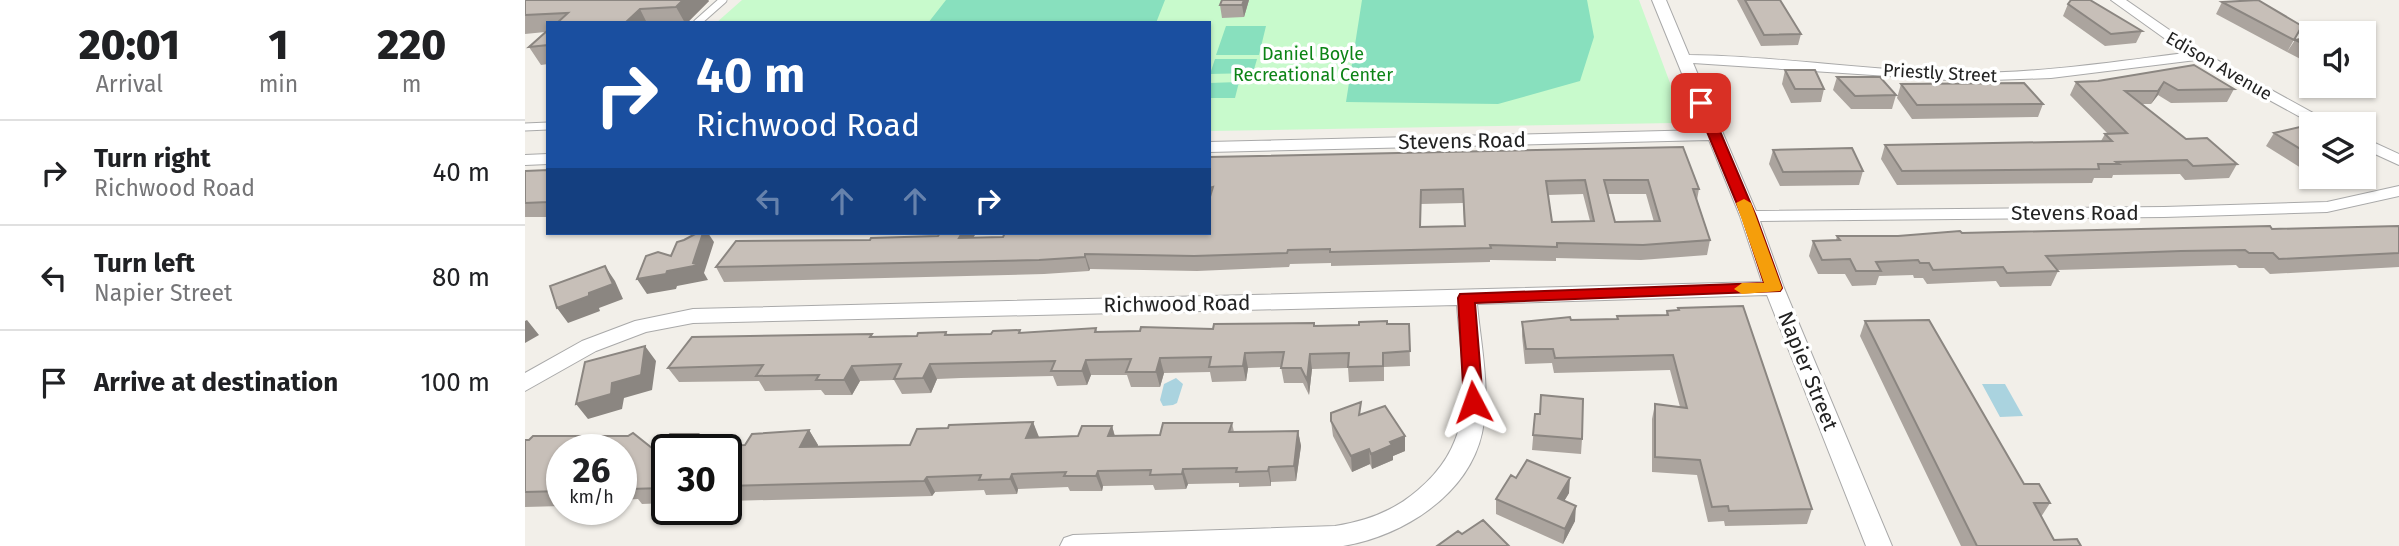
<!DOCTYPE html>
<html lang="en">
<head>
<meta charset="utf-8">
<style>
  :root { --surface:#fff; --page:#f2f2f2; --text:#202124; --muted:#757577; --line:#e0e0e0 }
  body { margin:0; font-family:"Fira Sans",sans-serif; background:var(--page); color:var(--text); height:100vh; display:flex; flex-direction:column; font-size:26px; white-space:nowrap }
  * { box-sizing:border-box; margin:0 }
  p { font-size:23px; color:var(--muted) }
  .icon { flex:none; width:38px; height:38px; fill:none; stroke:currentColor; stroke-width:2; stroke-linecap:round; stroke-linejoin:round }
  .map { position:relative; flex:1; overflow:hidden }
  .side { display:flex; flex-direction:column; background:var(--surface); width:525px }
  .side>* { flex:none }
  .guide { position:absolute; left:21px; top:21px; width:665px; height:214px; border-radius:0px; box-shadow:0 2px 5px #0004; background:#1a4fa0; color:#fff; overflow:hidden }
  .fabs { position:absolute; left:1774px; top:21px; display:grid; gap:14px }
  .fabs a { display:grid; place-items:center; width:77px; height:77px; border-radius:0px; background:var(--surface); box-shadow:0 2px 5px #0004; font-size:35px }
  .speed { position:absolute; left:21px; top:434px; display:flex; gap:14px; font-size:35px; font-weight:700; text-align:center }
  .speed>* { display:grid; place-content:center; width:91px; height:91px; border-radius:50%; background:var(--surface); box-shadow:0 2px 5px #0004; line-height:1 }
  .speed small { font-size:18px; font-weight:400 }
  .speed .limit { border:4px solid #111; border-radius:10px; background:#fff; color:#111 }
  .pin { position:absolute; display:grid; place-items:center; width:60px; height:60px; color:#fff; margin:-30px; border-radius:14px; box-shadow:0 4px 10px #0006 }
  .me { position:absolute; width:77px; margin:-38px; rotate:356deg; stroke-linejoin:round; filter:drop-shadow(0 0 5px #0008) }
  .turn { display:flex; align-items:center; gap:24px; height:147px; padding:0 35px; font-size:32px }
  .turn .icon { width:91px; height:91px; stroke-width:2.5 }
  .turn b { display:block; font-size:49px; line-height:60px }
  .lanes { display:flex; align-items:center; height:66px; padding:0 35px; background:#0003; justify-content:center; gap:35px; direction:ltr }
  .lanes .off { opacity:.35 }
  .eta { display:flex; justify-content:space-evenly; align-items:center; height:119px; text-align:center }
  .eta b { font-size:42px; font-weight:800; line-height:49px }
  ul { padding:0; list-style:none }
  li { display:flex; align-items:center; gap:21px; height:105px; padding:0 35px; border-top:2px solid var(--line) }
  li div { flex:1 }
  li b { display:block; font-size:26px }
  li em { font-style:normal }
  main { display:flex; flex:1; min-height:0 }
  .map>svg:first-child { display:block }
  .park { fill:#c8facc }
  .pitch { fill:#88e0be }
  .water { fill:#aad3df }
  .lines { fill:none; stroke-linecap:round; stroke-linejoin:round }
  .service-casing { stroke:#a9a9a9; stroke-width:9 }
  .minor-casing { stroke:#a9a9a9; stroke-width:2 }
  .service { stroke:#fff; stroke-width:7 }
  .minor { fill:#fff; fill-rule:evenodd }
  .wall { fill:#aba49e; fill-rule:evenodd }
  .shaded-wall { fill:#8b8681 }
  .building { fill:#c7bfb8; stroke:#8b8681; stroke-width:2; fill-rule:evenodd }
  .route { fill:#d40000; stroke:#8a0000; stroke-width:2 }
  .slow { fill:#f59e0b }
  .labels { text-anchor:middle; stroke-width:7; stroke-linejoin:round; paint-order:stroke }
  .far-park-label { font-size:18px; fill:#0c8416; stroke:#fff }
  .far-street-label { font-size:18px; fill:#222; stroke:#fff }
  .street-label { font-size:21px; fill:#222; stroke:#fff }
</style>
</head>
<body>
<main>
<section class="side">
<div class="eta">
<div><b>20:01</b><p>Arrival</p></div>
<div><b>1</b><p>min</p></div>
<div><b>220</b><p>m</p></div>
</div>
<ul>
<li><svg class="icon" aria-label="right" viewBox="0 0 24 24"><path d="M7 20v-9h11M14 6l5 5-5 5"/></svg><div><b>Turn right</b><p>Richwood Road</p></div><em>40 m</em></li>
<li><svg class="icon" aria-label="left" viewBox="0 0 24 24"><path d="M17 20v-9H6M10 6l-5 5 5 5"/></svg><div><b>Turn left</b><p>Napier Street</p></div><em>80 m</em></li>
<li><svg class="icon" aria-label="arrive" viewBox="0 0 24 24"><path d="M6 21V4h12l-3 4 3 4H6"/></svg><div><b>Arrive at destination</b></div><em>100 m</em></li>
</ul>
</section>
<div class="map">
<svg width="1874" height="546" viewBox="0 0 1874 546">
  <rect width="100%" height="100%" fill="#f2efe9"/>
  <path class="park" d="M217 0H1114L1157 115 1149 123 684 131V23H191Z"/>
  <path class="pitch" d="M421 0H640L631 23H403Z
    M837 0H1062L1069 37 1055 81 973 104 821 102Z
    M701 26H741L734 55H691Z
    M690 59H732L728 73 685 74Z
    M714 82 710 98H684V83Z"/>
  <path class="water" d="M651 378 658 384 652 403 648 405 638 406 635 400 639 384Z
    M1457 384H1480L1498 416 1475 417Z"/>
  <g class="lines">
    <g class="service-casing">
      <path id="service" d="M172 23 198 0
        M0 127 23 126"/>
    </g>
    <g class="minor-casing">
      <path id="minor" d="M1127 0H1141L1164 55C1257 56 1349 72 1441 73 1515 73 1587 62 1660 53L1586 0H1601L1672 49 1808 124H1788L1671 60 1526 78 1439 81 1168 63 1231 211 1639 207 1802 202 1874 186V196L1802 212 1639 217 1235 221 1259 288 1367 546H1341L1242 295 952 304C956 346 966 391 957 433 943 496 877 536 818 546H535L539 538 548 535 810 526C842 521 869 511 893 490 956 437 937 377 932 305L168 323 121 332 71 351 0 391V373L57 341 110 321 168 309 1237 282 1215 216 1184 140 684 152V142L1180 130Z
        M1839 138 1874 154V165L1839 149Z
        M23 154V164L0 165V155Z"/>
    </g>
    <use href="#service" class="service"/>
    <use href="#minor" class="minor"/>
  </g>
  <path class="wall" d="M0 0H183L184 1 162 23H23V64L16 65 4 47 20 32 0 34Z
    M724 0 719 17 697 18 695 5Z
    M1212 0H1255L1276 34 1273 45 1236 46Z
    M1697 2 1777 26 1762 52 1691 14Z
    M1543 4 1617 31 1611 43 1580 46 1538 16Z
    M1787 37V65L1762 52 1770 40Z
    M1669 65 1709 89 1702 102 1646 103 1633 95 1626 104H1616L1661 139 1712 164 1704 178 1660 180 1655 174 1588 175 1587 178H1569L1567 183 1372 185 1356 159 1360 145 1576 141 1580 134H1583L1545 95 1551 82 1573 81Z
    M1260 70 1299 89 1296 102 1266 103 1257 84Z
    M1312 77 1371 95 1367 109H1326L1308 90Z
    M1376 84 1518 104 1513 117 1387 119 1372 98Z
    M1787 131V175L1741 146 1749 133Z
    M1158 147 1174 189 1172 200 1185 240 1182 255 1116 260 1031 258V261L965 260V262L806 266V263L765 264 764 267 672 271 565 269 564 271 519 274 199 282 191 267 345 240 413 236 415 233H451L448 238 684 233V157ZM1058 194 1065 221 1027 222 1023 195ZM1083 194H1121L1129 222H1090ZM938 203 939 226 895 227 896 204Z
    M1248 150 1338 171 1334 185 1255 186 1244 164Z
    M23 170V217H0V171Z
    M1874 226V267L1745 274 1739 268H1714L1711 265 1532 270 1533 271 1526 286 1475 287 1471 281 1402 284 1398 278H1389L1388 275 1354 276 1351 285 1327 286 1320 274H1293L1284 256 1288 241 1311 240 1312 236H1373L1437 233 1799 228Z
    M1153 308 1287 509 1282 524 1200 526 1199 521 1183 522 1172 475 1127 472V419L1130 404 1155 407 1145 370 1029 373 1027 363 1000 364 997 336V322L1092 319V316L1141 315 1142 311 1153 310Z
    M1340 321 1499 484 1525 503 1516 517 1529 540 1556 546H1436L1335 336Z
    M884 324 885 366 859 367V381L824 382 823 368 787 369 784 395 778 383H759L756 367 723 368 721 381 687 382 685 372 639 373 635 387H606L602 375H566L562 385 532 386 528 376 436 378 412 379 406 393 377 394 369 380 335 381 327 395H300L296 390 240 391 234 381 154 382 143 368 349 337 392 336 421 332 423 335 496 333 571 328 572 332Z
    M837 414 880 451 868 456V460L847 469 845 464 827 472 808 436 806 421Z
    M1010 414 1057 439 1056 454 1007 450Z
    M508 422 513 438 553 436 557 426H587L590 436 635 435 638 423H707L709 432 773 431 776 446 771 481 746 482V486L714 487V483L663 484 661 489 630 490 628 485 578 486 577 491H545L543 487 493 489 492 494 461 495 459 490 410 492 407 496 203 501 201 498V450H142V503L117 504 113 499 96 500V450H37V506L0 507V440H4L8 436H103L108 433 132 452 145 434H173L182 446 220 445 227 434 284 430 293 445V446L385 445 392 429 423 428 424 425Z
    M991 478 1044 493 1039 501 1050 521 1038 544 971 514V499Z"/>
  <path class="shaded-wall" d="M158 0H183L184 1 162 23H160L151 7Z
    M719 0H724L719 17 717 5Z
    M115 9 122 23H100Z
    M1639 82 1633 95 1626 104 1633 91Z
    M178 233H183L189 242 179 273 183 280 152 286 151 289 122 294 112 279 168 263Z
    M437 233H451L440 252 434 238Z
    M560 254 565 269 564 271 560 257Z
    M80 266 90 281 98 299 74 308 75 311 43 323 32 308 64 293Z
    M2 320 14 335 0 343V321Z
    M120 346 131 361 127 390 99 398 97 409 63 419 51 404 87 383Z
    M720 353 723 368 721 381 718 366Z
    M785 354 787 369 784 395 782 380Z
    M635 358 639 373 635 387 631 372Z
    M561 360 566 375 562 385 557 371Z
    M405 364 412 379 406 393 398 378Z
    M327 366 335 381 327 395 319 380Z
    M508 422 514 437 508 453 501 438Z
    M587 426 591 441 583 436Z
    M284 430 293 445 285 462 275 447Z
    M773 431 776 446 771 481 769 466Z
    M173 434 184 449 164 447Z
    M880 436V451L868 456V460L847 469 846 454 865 442Z
    M844 449 845 464 827 472 826 456Z
    M744 467 746 482V486L743 471Z
    M658 469 663 484 661 489 657 474Z
    M573 471 578 486 577 491 571 476Z
    M487 474 493 489 492 494 485 479Z
    M402 477 410 492 407 496 399 481Z
    M1045 478 1044 493 1032 513 1033 498Z
    M142 483V493L138 488Z
    M1051 506 1050 521 1038 544 1040 529Z"/>
  <path class="building" d="M0 0H158L151 7 115 9 100 23H32L43 13 0 15Z
    M697 0H719L717 5H695Z
    M1220 0H1255L1276 34 1239 35Z
    M1546 0H1565L1617 31 1586 34 1543 4Z
    M1733 0 1777 26 1769 40 1697 2Z
    M23 30V45L4 47Z
    M1787 37V48L1770 40Z
    M1669 65 1709 89 1653 90 1639 82 1633 91H1600L1661 139 1682 138 1712 164 1668 166 1662 160 1591 162 1594 164H1573L1574 169 1377 171 1360 145 1587 141 1580 134 1602 133 1551 82 1573 81Z
    M1260 70H1290L1299 89H1270Z
    M1312 77H1355L1371 95 1330 96Z
    M1499 83 1518 104 1392 105 1376 84Z
    M1779 126 1787 131V156L1749 133Z
    M1158 147 1174 189H1168L1185 240 1118 245 1032 243V247L965 245 966 248 805 252V249L763 250 762 253 669 256 560 254V257L514 260 191 267 211 241 345 240 346 238 413 236 415 233H437L434 238 478 237 480 233H684V200L688 187 684 188V157ZM1060 180 1069 221 1027 222 1021 181ZM1079 180H1123L1135 221 1090 222ZM938 189 940 226 895 227 896 190Z
    M1327 148 1338 171 1258 172 1248 150Z
    M23 170V202L0 203V171Z
    M1745 226 1747 229 1874 226V253L1754 259 1748 253H1724L1720 250 1656 251 1521 256 1533 271 1482 273 1478 267 1408 270 1404 263H1395L1393 260 1351 262 1356 271H1331L1325 259 1297 260 1288 241 1315 240 1312 236H1373L1435 231 1437 233Z
    M172 233H178L168 263 174 265 142 271 141 274 112 279 121 256 133 252 146 256 152 242 159 240Z
    M80 266 88 284 64 293V296L32 308 25 286Z
    M1218 306 1287 509 1204 511 1203 506 1187 507 1175 460 1130 457V404L1162 408 1148 355 1030 358 1028 349H1001L997 322 1045 317 1046 320 1093 319 1092 316 1143 315 1142 311 1154 310 1153 308Z
    M1404 320 1499 484H1514L1525 503H1509L1529 540 1552 539 1556 546H1452L1340 321Z
    M862 321V324H884L885 351 858 353V366L823 367 824 353 785 354 782 380 776 368H756L759 352 720 353 718 366 684 367 686 357 635 358 631 372H601L606 359 561 360 557 371H526L530 361 405 364 398 378 369 379 376 364 327 366 319 380H291L294 375 231 376 238 365 143 368 167 337 347 334 345 337 392 336 393 333 421 332 420 335 466 334 468 331 495 330 494 333 571 328 570 332 615 331 616 327 688 329 689 324 789 323V326L834 325V322Z
    M120 346 116 375 87 383 86 394 51 404 60 362Z
    M1016 395 1058 399 1057 439 1008 435 1010 414H1015Z
    M836 402 834 415 860 406 880 436 865 442 867 445 846 454 844 449 826 456 806 421V413Z
    M508 422 501 438 553 436 557 426H587L583 436 635 435 638 423H707L704 432 773 431 769 466 744 467 743 471 711 472 712 468 658 469 657 474 625 475 626 470 573 471 571 476H539L541 472 487 474 485 479 454 480 456 475 402 477 399 481 201 486V450H142V483L138 488 105 489 108 484H96V450H37V491L0 492V440H4L8 436H103L108 433 132 452 145 434H173L164 447 220 445 227 434 284 430 275 447 385 445 392 429 423 428 424 425Z
    M1002 460 1045 478 1033 498 1051 506 1040 529 971 499 986 475 991 478Z
    M958 520 984 546H912L933 531 937 534Z"/>
  <path class="route" d="M1176 99 1183 103 1231 216 1257 288 1255 291 950 303 958 402 955 407H942L939 402 933 298 935 294 1239 283 1217 216 1170 103Z"/>
  <path class="slow" d="M1219 199 1226 203 1257 288 1255 291 1217 294 1209 289 1217 283H1239L1211 203Z"/>
  <g class="labels">
    <g class="far-park-label">
      <text x="788" y="60">Daniel Boyle<tspan x="788" dy="21">Recreational Center</tspan></text>
    </g>
    <g class="far-street-label">
      <text transform="translate(1694 66) rotate(30)" y="6">Edison Avenue</text>
      <text transform="translate(1415 73) rotate(3)" y="6">Priestly Street</text>
    </g>
    <g class="street-label">
      <text transform="translate(937 141) rotate(-1)" y="7">Stevens Road</text>
      <text x="1550" y="220">Stevens Road</text>
      <text transform="translate(652 304) rotate(-1)" y="7">Richwood Road</text>
      <text transform="translate(1283 371) rotate(68)" y="7">Napier Street</text>
    </g>
  </g>
</svg>
<div class="fabs">
<a><svg class="icon" aria-label="sound" viewBox="0 0 24 24"><path d="M4 9h4l5-4v14l-5-4H4zM17 9q2 3 0 6"/></svg></a>
<a><svg class="icon" aria-label="layers" viewBox="0 0 24 24"><path d="M12 4l9 5-9 5-9-5zM3 14l9 5 9-5"/></svg></a>
</div>
<div class="speed"><div>26<small>km/h</small></div><div class="limit">30</div></div>
<div class="pin" style="left:1176px;top:103px;background:#d93025"><svg class="icon" aria-label="arrive" viewBox="0 0 24 24"><path d="M6 21V4h12l-3 4 3 4H6"/></svg></div>
<svg class="me" style="left:948px;top:402px" viewBox="-20 -20 40 40"><path d="M0-17L14 15 0 8-14 15z" fill="#d40000" stroke="#fff" stroke-width="4"/></svg>
<div class="guide">
<div class="turn"><svg class="icon" aria-label="right" viewBox="0 0 24 24"><path d="M7 20v-9h11M14 6l5 5-5 5"/></svg><div><b>40 m</b>Richwood Road</div></div>
<div class="lanes"><svg class="icon off" aria-label="left" viewBox="0 0 24 24"><path d="M17 20v-9H6M10 6l-5 5 5 5"/></svg><svg class="icon off" aria-label="ahead" viewBox="0 0 24 24"><path d="M12 20V5M6 11l6-6 6 6"/></svg><svg class="icon off" aria-label="ahead" viewBox="0 0 24 24"><path d="M12 20V5M6 11l6-6 6 6"/></svg><svg class="icon" aria-label="right" viewBox="0 0 24 24"><path d="M7 20v-9h11M14 6l5 5-5 5"/></svg></div>
</div>
</div>
</main>
</body>
</html>
